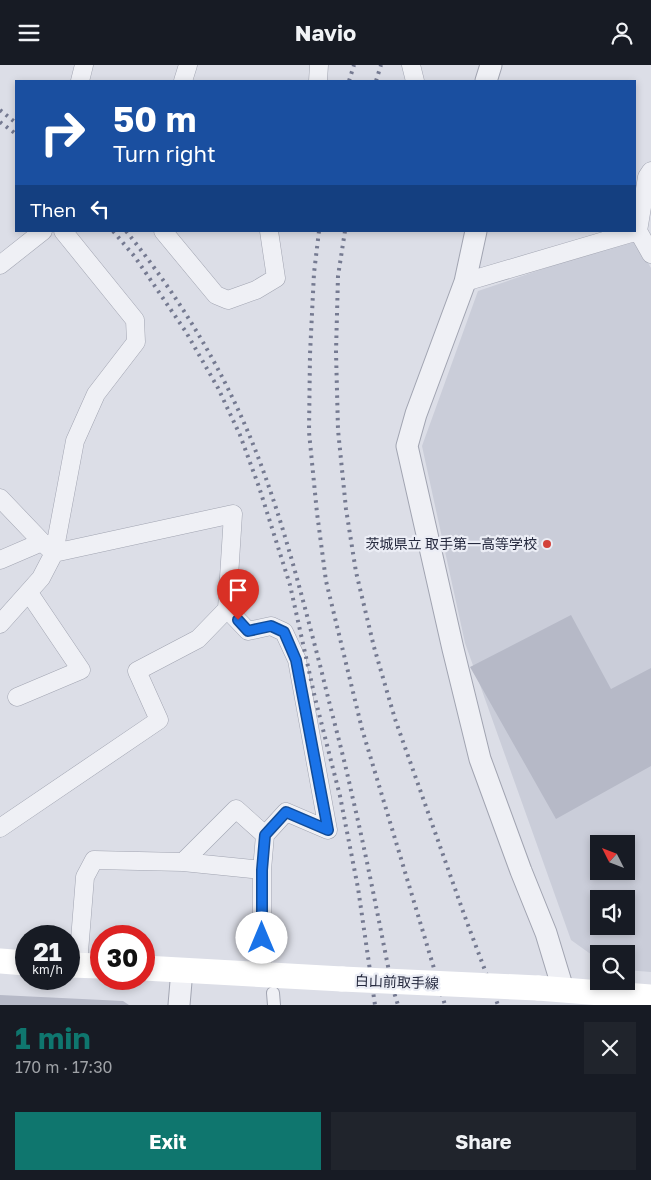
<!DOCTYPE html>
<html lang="en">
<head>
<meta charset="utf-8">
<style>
  :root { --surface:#171b24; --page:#20242c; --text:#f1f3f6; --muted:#9ea1a6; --accent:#0f766e }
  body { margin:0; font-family:"Golos Text","Noto Sans JP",sans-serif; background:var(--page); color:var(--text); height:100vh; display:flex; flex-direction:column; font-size:19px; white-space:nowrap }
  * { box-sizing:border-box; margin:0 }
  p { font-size:16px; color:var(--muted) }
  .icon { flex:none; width:28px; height:28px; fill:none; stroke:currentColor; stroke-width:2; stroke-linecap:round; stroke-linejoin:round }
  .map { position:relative; height:940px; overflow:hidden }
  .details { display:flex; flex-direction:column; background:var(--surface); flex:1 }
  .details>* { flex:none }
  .hud { position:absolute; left:15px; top:15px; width:621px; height:152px; border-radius:0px; box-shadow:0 2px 8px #0003; background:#1a4fa0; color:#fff; overflow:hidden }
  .needle { width:32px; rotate:312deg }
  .controls { position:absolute; left:590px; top:770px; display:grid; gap:10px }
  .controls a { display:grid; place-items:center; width:45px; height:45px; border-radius:0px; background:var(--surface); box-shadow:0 2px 8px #0003; font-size:25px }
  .speed { position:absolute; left:15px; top:860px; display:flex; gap:10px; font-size:25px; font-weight:700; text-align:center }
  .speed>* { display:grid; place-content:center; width:65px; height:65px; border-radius:50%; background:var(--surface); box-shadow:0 2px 8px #0003; line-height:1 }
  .speed small { font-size:12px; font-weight:400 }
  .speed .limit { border:8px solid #d22; background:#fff; color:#111 }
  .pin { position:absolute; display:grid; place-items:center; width:42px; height:42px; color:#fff; margin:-51px -21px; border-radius:50% 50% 50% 0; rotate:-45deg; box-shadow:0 0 5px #0007 }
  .pin .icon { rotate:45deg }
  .me { position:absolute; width:55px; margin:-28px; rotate:0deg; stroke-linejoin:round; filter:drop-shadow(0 0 4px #0008) }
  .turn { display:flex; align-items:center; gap:18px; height:105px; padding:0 15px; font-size:22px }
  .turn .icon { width:65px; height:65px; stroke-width:2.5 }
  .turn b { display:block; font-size:35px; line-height:42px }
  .then { display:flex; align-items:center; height:48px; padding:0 15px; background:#0003; gap:10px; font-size:19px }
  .round { display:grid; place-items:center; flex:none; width:52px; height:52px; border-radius:0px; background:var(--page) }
  .headline { display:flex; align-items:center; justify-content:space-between; height:85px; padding:0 15px }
  h1 { font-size:30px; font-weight:700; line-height:38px; color:var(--accent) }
  .action { display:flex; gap:10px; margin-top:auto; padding:10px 15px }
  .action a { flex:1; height:58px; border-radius:0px; background:var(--accent); color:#fff; font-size:20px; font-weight:700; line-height:58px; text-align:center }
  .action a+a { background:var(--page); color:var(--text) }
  header { display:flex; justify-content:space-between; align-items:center; height:65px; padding:0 15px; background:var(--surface); font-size:22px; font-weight:700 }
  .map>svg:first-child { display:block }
  .built { fill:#cacdd9; fill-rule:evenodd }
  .building { fill:#b6b9c7 }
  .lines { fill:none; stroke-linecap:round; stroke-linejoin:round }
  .pedestrian-casing { stroke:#a1a4b1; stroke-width:14 }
  .minor-casing { stroke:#a1a4b1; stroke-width:19 }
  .tertiary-casing { stroke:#a1a4b1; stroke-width:23 }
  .pedestrian { stroke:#eff0f5; stroke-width:12 }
  .minor { stroke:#eff0f5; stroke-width:18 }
  .tertiary { stroke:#eff0f5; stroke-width:21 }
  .secondary { stroke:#fff; stroke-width:25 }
  .rail { stroke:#757a91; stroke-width:4; stroke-dasharray:2.5 5; stroke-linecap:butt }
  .secondary-bridge { stroke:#fff; stroke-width:25 }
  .route-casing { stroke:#114b97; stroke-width:12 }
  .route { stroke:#1a73e8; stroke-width:9 }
  .poi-dot { fill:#d3413a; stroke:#ebedf5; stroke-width:2 }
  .labels { text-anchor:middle; stroke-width:4.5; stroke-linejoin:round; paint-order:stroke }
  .poi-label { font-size:14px; fill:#25293e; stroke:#ebedf5; text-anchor:end }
  .street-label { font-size:14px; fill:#25293e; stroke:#ebedf5 }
</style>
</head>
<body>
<header><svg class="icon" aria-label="menu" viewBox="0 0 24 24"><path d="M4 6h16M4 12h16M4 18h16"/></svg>Navio<svg class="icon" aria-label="person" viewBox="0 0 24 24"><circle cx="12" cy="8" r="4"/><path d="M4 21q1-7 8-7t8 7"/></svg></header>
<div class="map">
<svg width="651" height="940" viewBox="0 0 651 940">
  <rect width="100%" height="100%" fill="#dcdee7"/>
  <path class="built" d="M634 173 651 203V907L626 905V889H599V895L571 875 465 578 422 381 478 226ZM599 779H626V806H599ZM599 834H626V861H599Z"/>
  <path class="building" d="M571 550 611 624 651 603V701L556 754 470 602Z
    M0 930 123 936 129 940H0Z"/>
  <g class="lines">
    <g class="pedestrian-casing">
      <path id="pedestrian" d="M273 928 274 940"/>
    </g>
    <g class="minor-casing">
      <path id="minor" d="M411 0 415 16
        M80 16 84 0
        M183 16 188 0
        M318 16 319 0
        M651 106 647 112 638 166 651 189
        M163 166 216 230 228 235 256 225 276 213 269 166
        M0 200 43 166
        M465 217 638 166
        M0 433 42 477
        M0 495 42 477 54 488 233 449 227 544 198 574 137 606 159 655 0 763
        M227 544 248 566 271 561 284 567 297 595 328 765 286 747 265 770
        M0 559 41 513 54 488 75 376 96 329 136 277 135 255 63 166
        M17 632 81 605 29 528
        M183 797 262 805
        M78 900 85 812 94 795 183 797 236 744 265 770 262 805V910"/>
    </g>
    <g class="tertiary-casing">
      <path id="tertiary" d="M486 16 491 0
        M476 166 465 217 416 349 407 381 453 584 480 694 521 806 546 868 563 924
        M179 940 182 905"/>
    </g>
    <use href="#pedestrian" class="pedestrian"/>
    <use href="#minor" class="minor"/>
    <use href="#tertiary" class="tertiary"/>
    <path class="secondary" d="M0 896 26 898
      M69 900 101 901
      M144 903 342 914
      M538 923 651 932"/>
    <path class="rail" d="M349 16 354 0
      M376 16 381 0
      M0 45 16 58
      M0 57 16 69
      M113 166 135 192 186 267 218 323 240 370 259 422 290 520 315 633 340 731 358 823 375 940
      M126 166C176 228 217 294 248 367 280 443 300 524 321 604 331 646 343 688 352 730 367 793 379 857 392 921L398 940
      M319 166 314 208 310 289 309 367 317 448 326 516 362 664 445 940
      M345 166 338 211 336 287 338 365 346 444 356 507 374 582 395 654 465 852 498 940"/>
    <path class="secondary-bridge" d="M342 914 538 923"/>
  </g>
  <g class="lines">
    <g class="route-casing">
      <path id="route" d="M238 555 248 566 271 561 284 567 296 595 328 765 286 747 265 770 262 805V873"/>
    </g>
    <use href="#route" class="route"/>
  </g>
  <circle class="poi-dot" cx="547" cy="479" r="5"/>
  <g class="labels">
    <g class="poi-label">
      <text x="537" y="484">茨城県立 取手第一高等学校</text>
    </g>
    <g class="street-label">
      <text transform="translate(397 917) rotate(2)" y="5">白山前取手線</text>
    </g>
  </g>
</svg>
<div class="controls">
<a><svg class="needle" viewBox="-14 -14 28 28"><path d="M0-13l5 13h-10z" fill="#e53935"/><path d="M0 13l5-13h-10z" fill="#9ea1a6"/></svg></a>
<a><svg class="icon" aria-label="sound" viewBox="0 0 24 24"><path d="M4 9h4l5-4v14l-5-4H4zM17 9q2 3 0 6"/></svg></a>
<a><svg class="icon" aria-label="search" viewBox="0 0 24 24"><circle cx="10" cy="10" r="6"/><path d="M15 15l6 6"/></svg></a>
</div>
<div class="speed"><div>21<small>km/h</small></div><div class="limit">30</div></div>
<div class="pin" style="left:238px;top:555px;background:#d93025"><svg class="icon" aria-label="arrive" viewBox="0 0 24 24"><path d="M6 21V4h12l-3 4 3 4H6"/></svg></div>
<svg class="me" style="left:262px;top:873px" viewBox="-20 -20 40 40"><circle r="19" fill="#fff"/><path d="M0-13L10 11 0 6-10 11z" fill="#1a73e8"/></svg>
<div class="hud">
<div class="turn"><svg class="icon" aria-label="right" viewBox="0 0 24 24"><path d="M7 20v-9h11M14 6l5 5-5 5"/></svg><div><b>50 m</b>Turn right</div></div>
<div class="then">Then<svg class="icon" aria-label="left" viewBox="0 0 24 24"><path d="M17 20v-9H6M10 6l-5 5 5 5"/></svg></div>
</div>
</div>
<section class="details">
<div class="headline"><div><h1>1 min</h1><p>170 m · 17:30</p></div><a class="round"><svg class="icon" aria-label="close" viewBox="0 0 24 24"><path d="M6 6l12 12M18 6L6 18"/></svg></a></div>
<div class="action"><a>Exit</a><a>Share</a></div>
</section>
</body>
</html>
